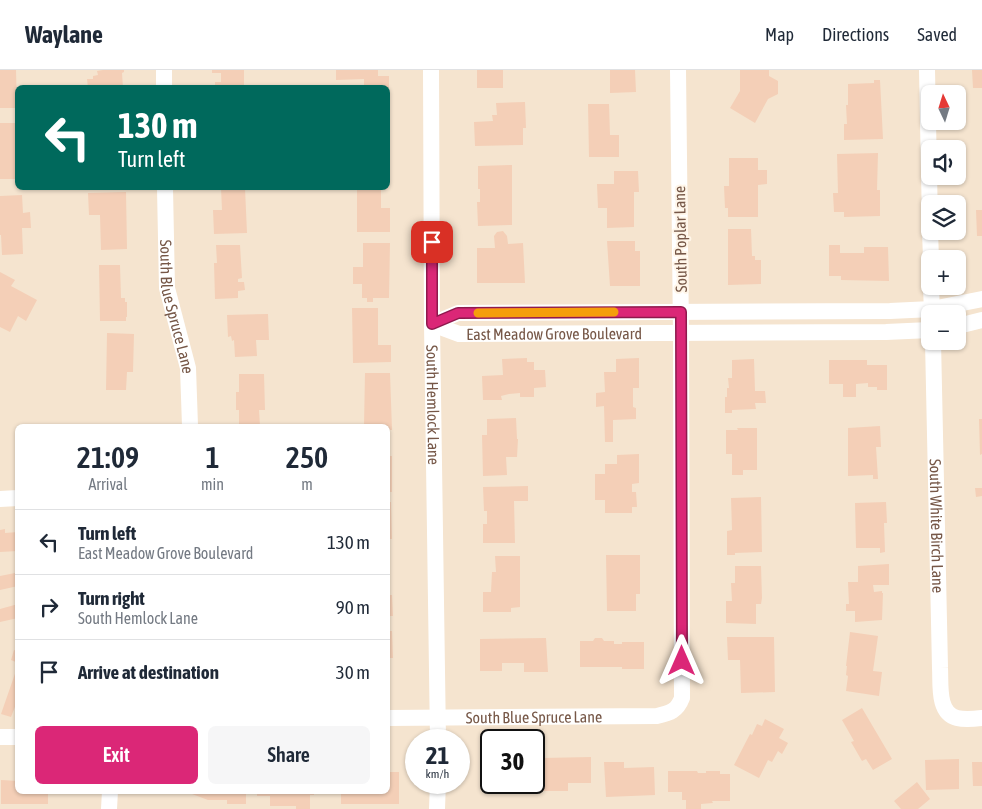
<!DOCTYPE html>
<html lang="en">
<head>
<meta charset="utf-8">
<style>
  :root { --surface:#fff; --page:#f6f6f7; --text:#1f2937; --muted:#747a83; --line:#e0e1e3; --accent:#db2777 }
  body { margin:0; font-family:"Asap Condensed",sans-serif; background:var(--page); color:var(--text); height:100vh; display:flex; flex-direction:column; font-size:19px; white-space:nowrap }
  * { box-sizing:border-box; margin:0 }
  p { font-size:16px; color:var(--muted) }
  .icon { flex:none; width:28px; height:28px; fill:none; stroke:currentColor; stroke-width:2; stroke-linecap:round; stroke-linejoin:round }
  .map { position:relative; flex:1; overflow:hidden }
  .side { position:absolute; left:15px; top:354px; width:375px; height:370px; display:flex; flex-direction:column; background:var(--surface); border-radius:8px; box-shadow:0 1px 4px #0004 }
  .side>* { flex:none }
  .guide { position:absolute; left:15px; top:15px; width:375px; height:105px; border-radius:8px; box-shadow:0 1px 4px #0004; background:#00695c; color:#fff; overflow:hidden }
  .needle { width:32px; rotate:356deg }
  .fabs { position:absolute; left:921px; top:15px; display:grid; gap:10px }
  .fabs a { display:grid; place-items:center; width:45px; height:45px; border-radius:8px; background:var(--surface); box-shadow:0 1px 4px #0004; font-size:25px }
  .speed { position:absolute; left:405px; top:659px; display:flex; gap:10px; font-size:25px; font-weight:700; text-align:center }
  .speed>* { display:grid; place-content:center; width:65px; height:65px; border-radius:50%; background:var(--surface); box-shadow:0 1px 4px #0004; line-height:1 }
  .speed small { font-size:12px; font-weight:400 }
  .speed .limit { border:2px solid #111; border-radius:8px; background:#fff; color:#111 }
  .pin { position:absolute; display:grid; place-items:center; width:42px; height:42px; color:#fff; margin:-21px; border-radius:10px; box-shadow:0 2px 8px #0006 }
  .me { position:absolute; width:55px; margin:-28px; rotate:0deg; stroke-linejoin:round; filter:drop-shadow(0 0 4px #0008) }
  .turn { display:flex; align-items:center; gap:18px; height:105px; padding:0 20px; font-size:22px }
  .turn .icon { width:65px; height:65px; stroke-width:2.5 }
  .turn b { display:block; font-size:35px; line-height:42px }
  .eta { display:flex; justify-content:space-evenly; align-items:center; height:85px; text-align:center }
  .eta b { font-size:30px; font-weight:600; line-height:35px }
  .action { display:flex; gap:10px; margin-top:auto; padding:10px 20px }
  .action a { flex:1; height:58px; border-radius:8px; background:var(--accent); color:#fff; font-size:20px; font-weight:600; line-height:58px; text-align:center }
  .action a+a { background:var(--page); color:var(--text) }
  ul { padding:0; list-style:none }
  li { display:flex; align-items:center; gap:15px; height:65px; padding:0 20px; border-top:1px solid var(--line) }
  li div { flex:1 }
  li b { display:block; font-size:19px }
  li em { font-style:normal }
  header { display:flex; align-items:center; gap:30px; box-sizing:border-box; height:70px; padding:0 25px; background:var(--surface); border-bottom:1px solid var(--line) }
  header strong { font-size:24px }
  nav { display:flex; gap:28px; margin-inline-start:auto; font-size:18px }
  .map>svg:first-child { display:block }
  .residential { fill:#f5e4cf; fill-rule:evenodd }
  .building { fill:#f4cfb7 }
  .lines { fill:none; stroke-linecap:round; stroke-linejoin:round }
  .minor { stroke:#fff; stroke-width:16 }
  .route-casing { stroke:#8e194d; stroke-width:12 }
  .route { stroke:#db2777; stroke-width:9 }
  .slow { stroke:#f59e0b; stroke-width:9 }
  .labels { text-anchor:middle; stroke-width:4; stroke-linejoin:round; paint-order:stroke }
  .street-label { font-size:16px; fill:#765747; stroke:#fff6e9 }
</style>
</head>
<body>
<header>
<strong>Waylane</strong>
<nav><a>Map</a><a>Directions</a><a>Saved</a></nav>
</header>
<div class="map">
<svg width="982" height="739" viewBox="0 0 982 739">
  <rect width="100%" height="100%" fill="#fdf2e1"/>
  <path class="residential" d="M0 0H982V739H0ZM18 18H388V118H18ZM930 24H958V51H930ZM930 79H958V106H930ZM930 134H958V161H930ZM930 189H958V216H930ZM930 244H958V271H930ZM18 356H388V721H18ZM416 670H459V712H416ZM491 670H534V712H491Z"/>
  <path class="building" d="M0 0H16L17 38H0Z
    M103 0H124V2L122 3 123 18H88L87 9H93V6L98 5 97 1Z
    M212 0H244V18H215V12H221V3H212Z
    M336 0H378V6H389V30H388V18H364V9L336 10Z
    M477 0H503V18H477Z
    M610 0H635L636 22 610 23Z
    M740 0H769V6L778 11V24L768 29 755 53 730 38 740 21Z
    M972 0H982V18H973Z
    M874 10H880L883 69 844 70V54H847L846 35H848V14L874 13Z
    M525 32 526 58H523V75L475 76 474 52 493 51 492 45H497L496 33Z
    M588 34H609L610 65H619V87H589Z
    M0 53H16V109H0Z
    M878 83 877 120H880V146L844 147V142H834L833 123H838L837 84Z
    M729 88H758V100H767V114L758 115V147H728V138H725L724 116H729Z
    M512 95V155L478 156 477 132H480V119H478V96Z
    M614 101H638L639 122H634V157L607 158V138H598L597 114H614Z
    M221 118H245L247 163 214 164 213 140H222Z
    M357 118H381V138H390V162H357Z
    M126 122 127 179 101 180 100 145H89L88 123Z
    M22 125 23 143 30 142 31 158H22L23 184 2 185 1 165H0V126Z
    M976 140H982V166H977Z
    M728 159H751L752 186H755V190H761V214L728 215Z
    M503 161 507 166 508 174 523 173 525 213H477V178H495L494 166 497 162Z
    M607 171H635V181H640V216H610Z
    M363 173H390L389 228H373V232H367V228H362V214H353V197H363Z
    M216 175H240L242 208 238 209V212H244L245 220 238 221V228L215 229 214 193H217Z
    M829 175H840V183H864V177H888L889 211 841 210V206H829Z
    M99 195H120L121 228H125V232H127V247H126V251H100Z
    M0 202 15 210 11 216 37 230 26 251 18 246 10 262 0 257Z
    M352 238H378V275H391V292L353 293Z
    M268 244 269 270H256L257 286 235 287 234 270 232 271 231 266 228 267 227 245Z
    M107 263 134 264 133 302H127L126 320H106Z
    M527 288V292H534V300H545L546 317 534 318V327H520V323L509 324 501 326 502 330H483L482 306 503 305 502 289Z
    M639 288V318H633V337L636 338V349L613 350V372H605L604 336 596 337V323L605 322 604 302H616V289Z
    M754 289 755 321H765L766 333H755L756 339 732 340V343H725V327H727V318H729L728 308H732V290Z
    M829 290H867V295H887V320H877V317H868V313L856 314V327H843V314H829Z
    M365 303H390L392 360H388V356H364Z
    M239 304H264L265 340H259L260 356H239V340H236V322H239Z
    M516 348 517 369H518L517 387H506L507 405 483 406 482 365H487V349Z
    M979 349H982V384L980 385Z
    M880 356 881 377H876L878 409H873V405L848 406V358Z
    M737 358H757V400H743V405H732V384H726V360H738Z
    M639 384V413L632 414V422H636L637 437H632V443H605V430H595V404H605V394H617V385Z
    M388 386H392V422H388Z
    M528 416V431H514L515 473H483V454H487V441H484L483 417Z
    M975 418H982V426L976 427Z
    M761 427 762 482 735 483V485H727V461L732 460 731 428Z
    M388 432H391L392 469H389L390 487H388Z
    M886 432 887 453H884L885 482 880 483V478H856L855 433Z
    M5 459V463L18 462V481L0 482V460Z
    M606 485H640V524H636V541H607Z
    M495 486H520V537L511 538V542H483V522H491L492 502H496Z
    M889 494V515H873L874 522 882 521V523H883L882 550 855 552V541H846V534H849L848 512H858V496Z
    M735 496H761L762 528 761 534H756V554L726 553V531H732L731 513H735Z
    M15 503 18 516 0 520V506Z
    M388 525H392L393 546H388Z
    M18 534V548L0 552V539Z
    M388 561H392L393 588H388Z
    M850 562 878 566 873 601 882 602 879 626 846 621 848 606 846 605 847 596H846Z
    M727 567H774L775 622 741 623 740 590H728Z
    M546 568 548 602H524V593H502V601H480V569Z
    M595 568H602L604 571H614V574H622V572H644V599H622V597H580V571H593Z
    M14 580 18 581V593L11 590Z
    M18 595V629L11 647 1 644Z
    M862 638 892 689 873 700 866 689 862 691 851 672 854 671 842 650Z
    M765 649 784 659 779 668 788 673 782 684 778 681 772 692 768 690 759 708 734 695 750 664 752 665 757 654 762 656Z
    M591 687V713H568V721H542V688Z
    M959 689V719L926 720 925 690Z
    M480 690H491V712H528V715L481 716Z
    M604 692H624V698L654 697 655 725 606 727Z
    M972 692H982V716H973Z
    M668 701H697L698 703H706V701H720V704H730V731H712L713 733 701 734V739H686V730H682V722H668Z
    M388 702H399V734H341V724H338V721H388Z
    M1 710 18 711V721H48V734H1Z
    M917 712 930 729 918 739H901L894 731Z
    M184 721H246V734H227V730H208Z
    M257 721H314V725H310V739H296V736H270V726H257Z"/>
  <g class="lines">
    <g class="minor">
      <path d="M164 0V18"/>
      <path id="s1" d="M431 0 432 254 438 670"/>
      <path d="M927 0 930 153"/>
      <path id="s2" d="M165 118 167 218 188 298 190 356"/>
      <path d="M930 161 931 189"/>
      <path d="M931 216 932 244"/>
      <path d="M432 254 458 243 890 241 932 239 982 229"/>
      <path id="s3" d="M432 254 459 264 886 262 930 260"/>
      <path d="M958 256 982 250"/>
      <path id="s4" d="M933 271 940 598C941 614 937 643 957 648 965 650 974 649 982 648"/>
      <path d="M0 429 18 428"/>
      <path id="s5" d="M388 648 657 646C670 643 677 641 682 628L681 263 678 0"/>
      <path d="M0 667H18"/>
      <path d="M109 739 110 721"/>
      <path d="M437 739 438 712"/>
    </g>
  </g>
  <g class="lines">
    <g class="route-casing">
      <path id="route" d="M432 172V254L458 243 681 242 682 591"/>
    </g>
    <use href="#route" class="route"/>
    <path class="slow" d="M478 243 614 242"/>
  </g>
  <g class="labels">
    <g class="street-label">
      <text transform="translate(680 169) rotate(-91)" y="6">South Poplar Lane</text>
      <text dy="6" stroke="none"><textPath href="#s2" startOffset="120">South Blue Spruce Lane</textPath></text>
      <text dy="6" stroke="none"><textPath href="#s3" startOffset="124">East Meadow Grove Boulevard</textPath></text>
      <text dy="6" stroke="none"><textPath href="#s1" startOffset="335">South Hemlock Lane</textPath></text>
      <text dy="6" stroke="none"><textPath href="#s4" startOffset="185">South White Birch Lane</textPath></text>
      <text dy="6" stroke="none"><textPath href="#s5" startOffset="146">South Blue Spruce Lane</textPath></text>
    </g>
  </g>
</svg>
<div class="fabs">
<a><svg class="needle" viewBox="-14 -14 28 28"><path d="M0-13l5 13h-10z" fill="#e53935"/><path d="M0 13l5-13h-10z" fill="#747a83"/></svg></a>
<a><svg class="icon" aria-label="sound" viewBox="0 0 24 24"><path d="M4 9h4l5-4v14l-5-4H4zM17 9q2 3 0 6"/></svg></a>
<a><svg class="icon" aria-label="layers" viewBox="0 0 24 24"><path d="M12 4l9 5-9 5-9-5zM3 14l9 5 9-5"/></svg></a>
<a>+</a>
<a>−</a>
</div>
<div class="speed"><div>21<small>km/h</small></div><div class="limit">30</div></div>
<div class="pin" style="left:432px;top:172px;background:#d93025"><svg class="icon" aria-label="arrive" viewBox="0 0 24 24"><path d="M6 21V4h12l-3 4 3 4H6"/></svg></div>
<svg class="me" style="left:682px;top:591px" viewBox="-20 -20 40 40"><path d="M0-17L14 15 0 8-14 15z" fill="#db2777" stroke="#fff" stroke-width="4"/></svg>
<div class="guide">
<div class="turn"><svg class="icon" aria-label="left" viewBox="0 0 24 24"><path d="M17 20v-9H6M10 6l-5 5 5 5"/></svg><div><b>130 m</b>Turn left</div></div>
</div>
<section class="side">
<div class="eta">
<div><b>21:09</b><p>Arrival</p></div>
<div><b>1</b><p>min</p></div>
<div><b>250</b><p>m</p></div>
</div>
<ul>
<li><svg class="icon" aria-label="left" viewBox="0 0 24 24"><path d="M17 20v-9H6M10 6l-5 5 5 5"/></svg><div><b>Turn left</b><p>East Meadow Grove Boulevard</p></div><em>130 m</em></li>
<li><svg class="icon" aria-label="right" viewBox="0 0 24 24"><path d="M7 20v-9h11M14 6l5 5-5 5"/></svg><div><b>Turn right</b><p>South Hemlock Lane</p></div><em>90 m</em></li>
<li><svg class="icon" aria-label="arrive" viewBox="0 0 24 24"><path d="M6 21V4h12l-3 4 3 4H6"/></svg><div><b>Arrive at destination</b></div><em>30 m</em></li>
</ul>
<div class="action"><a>Exit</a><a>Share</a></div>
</section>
</div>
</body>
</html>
